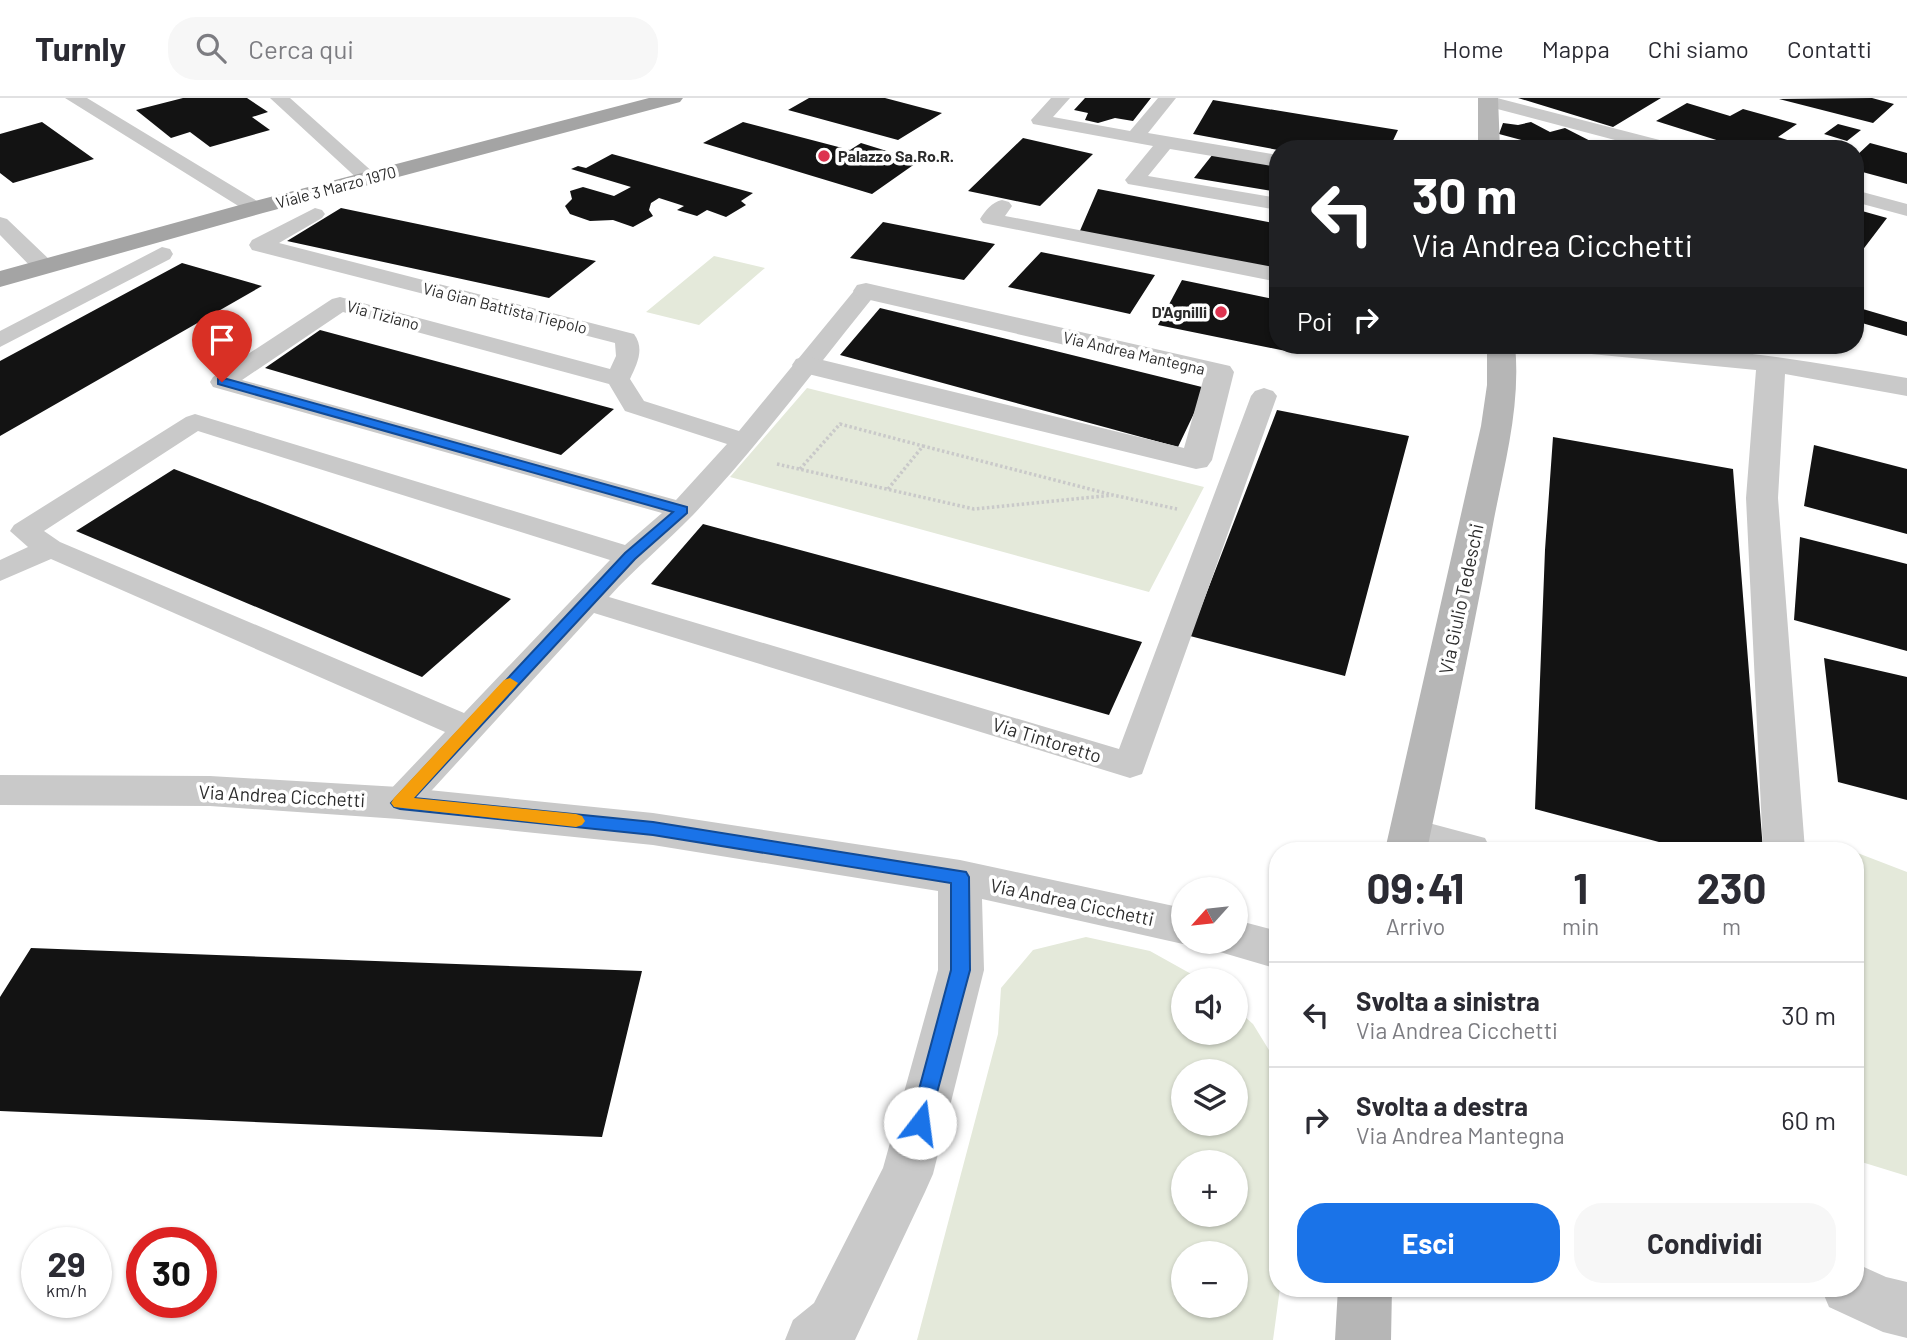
<!DOCTYPE html>
<html lang="it">
<head>
<meta charset="utf-8">
<style>
  :root { --surface:#fff; --page:#f7f7f7; --text:#2b2b33; --muted:#7c7c81; --line:#e1e1e2; --accent:#1a73e8 }
  body { margin:0; font-family:Barlow,sans-serif; background:var(--page); color:var(--text); height:100vh; display:flex; flex-direction:column; font-size:26px; white-space:nowrap }
  * { box-sizing:border-box; margin:0 }
  p { font-size:23px; color:var(--muted) }
  .icon { flex:none; width:38px; height:38px; fill:none; stroke:currentColor; stroke-width:2; stroke-linecap:round; stroke-linejoin:round }
  .map { position:relative; flex:1; overflow:hidden }
  .drawer { position:absolute; left:1269px; top:744px; width:595px; height:455px; display:flex; flex-direction:column; background:var(--surface); border-radius:28px; box-shadow:0 2px 5px #0004 }
  .drawer>* { flex:none }
  .hud { position:absolute; left:1269px; top:42px; width:595px; height:214px; border-radius:28px; box-shadow:0 2px 5px #0004; background:#202124; color:#fff; overflow:hidden }
  .needle { width:46px; rotate:243deg }
  .controls { position:absolute; left:1171px; top:779px; display:grid; gap:14px }
  .controls a { display:grid; place-items:center; width:77px; height:77px; border-radius:50%; background:var(--surface); box-shadow:0 2px 5px #0004; font-size:35px }
  .speed { position:absolute; left:21px; top:1129px; display:flex; gap:14px; font-size:35px; font-weight:700; text-align:center }
  .speed>* { display:grid; place-content:center; width:91px; height:91px; border-radius:50%; background:var(--surface); box-shadow:0 2px 5px #0004; line-height:1 }
  .speed small { font-size:18px; font-weight:400 }
  .speed .limit { border:10px solid #d22; background:#fff; color:#111 }
  .pin { position:absolute; display:grid; place-items:center; width:60px; height:60px; color:#fff; margin:-72px -30px; border-radius:50% 50% 50% 0; rotate:-45deg; box-shadow:0 0 7px #0007 }
  .pin .icon { rotate:45deg }
  .me { position:absolute; width:77px; margin:-38px; rotate:15deg; stroke-linejoin:round; filter:drop-shadow(0 0 5px #0008) }
  .turn { display:flex; align-items:center; gap:24px; height:147px; padding:0 28px; font-size:32px }
  .turn .icon { width:91px; height:91px; stroke-width:2.5 }
  .turn b { display:block; font-size:49px; line-height:60px }
  .then { display:flex; align-items:center; height:66px; padding:0 28px; background:#0003; gap:14px; font-size:26px }
  .eta { display:flex; justify-content:space-evenly; align-items:center; height:119px; text-align:center }
  .eta b { font-size:42px; font-weight:700; line-height:49px }
  .button { display:flex; gap:14px; margin-top:auto; padding:14px 28px }
  .button a { flex:1; height:80px; border-radius:28px; background:var(--accent); color:#fff; font-size:28px; font-weight:700; line-height:80px; text-align:center }
  .button a+a { background:var(--page); color:var(--text) }
  ul { padding:0; list-style:none }
  li { display:flex; align-items:center; gap:21px; height:105px; padding:0 28px; border-top:2px solid var(--line) }
  li div { flex:1 }
  li b { display:block; font-size:26px }
  li em { font-style:normal }
  header { display:flex; align-items:center; gap:42px; box-sizing:border-box; height:98px; padding:0 35px; background:var(--surface); border-bottom:2px solid var(--line) }
  header strong { font-size:33px }
  nav { display:flex; gap:38px; margin-inline-start:auto; font-size:24px }
  .search { width:490px; height:63px; background:var(--page); display:flex; align-items:center; gap:18px; box-sizing:border-box; padding:0 24px; border-radius:28px; color:var(--muted); font-size:26px }
  .map>svg:first-child { display:block }
  .green { fill:#e4e9da; fill-rule:evenodd }
  .building { fill:#131313 }
  .lines { fill:none; stroke-linecap:round; stroke-linejoin:round }
  .path { stroke:#c9c9c9; stroke-width:3.5; stroke-dasharray:2.5 2.5; stroke-linecap:butt }
  .lane { fill:#c9c9c9; fill-rule:evenodd }
  .street { fill:#c9c9c9; fill-rule:evenodd }
  .secondary { fill:#b6b6b6; fill-rule:evenodd }
  .primary { fill:#a4a4a4; fill-rule:evenodd }
  .route { fill:#1a73e8; stroke:#114b97; stroke-width:2 }
  .slow { fill:#f59e0b }
  .poi-dot { fill:#dd3450; stroke:#fff; stroke-width:2.5 }
  .labels { text-anchor:middle; stroke-width:7; stroke-linejoin:round; paint-order:stroke }
  .far-poi-label { font-size:16px; font-weight:bold; fill:#2c2c2c; stroke:#fff; text-anchor:start }
  .far-street-label { font-size:16px; fill:#2c2c2c; stroke:#fff }
  .street-label { font-size:19px; fill:#2c2c2c; stroke:#fff }
</style>
</head>
<body>
<header>
<strong>Turnly</strong>
<div class="search"><svg class="icon" aria-label="search" viewBox="0 0 24 24"><circle cx="10" cy="10" r="6"/><path d="M15 15l6 6"/></svg>Cerca qui</div>
<nav><a>Home</a><a>Mappa</a><a>Chi siamo</a><a>Contatti</a></nav>
</header>
<div class="map">
<svg width="1907" height="1242" viewBox="0 0 1907 1242">
  <rect width="100%" height="100%" fill="#fff"/>
  <path class="green" d="M714 158 765 170 699 227 646 214Z
    M807 290 1204 389 1149 494 730 379Z
    M1855 754 1907 774V1078L1855 1062Z
    M1086 839 1150 853 1202 882H1183V934H1236V911L1253 926 1277 965 1278 1190H1280L1273 1242H917L998 936 1001 890 1033 852ZM1236 973V1026H1183V973ZM1236 1064V1116H1183V1064ZM1183 1155H1236V1208H1183Z"/>
  <path class="building" d="M183 0H247L268 14 252 19 270 32 210 49 190 34 171 40 136 12Z
    M809 0H885L942 15 898 42 788 12Z
    M1085 0H1151L1133 23 1115 20 1098 25 1085 22 1088 15 1074 12Z
    M1518 0H1661L1613 29Z
    M1872 0 1894 6 1873 25 1779 1Z
    M1213 2 1311 18 1398 32 1389 51 1278 52 1193 36Z
    M1687 5 1730 18 1743 11 1797 26 1778 39 1815 51H1745L1656 23Z
    M42 24 94 61 13 85 0 75V36Z
    M743 24 850 52 861 45 919 63 872 96 703 45Z
    M1531 24 1550 34 1565 30 1606 51H1554L1499 36 1503 25 1518 27Z
    M1838 26 1861 32 1847 43 1824 36Z
    M1023 40 1093 56 1040 108 968 93Z
    M1870 45 1907 55V86L1855 72V59Z
    M612 56 753 95 741 103 746 107 726 119 707 112 697 118 677 112 684 108 659 100 651 105 649 112 653 118 633 129 613 122 590 123 570 116 565 108 572 101 570 93 583 89 614 98 631 89 571 71 578 68 586 70Z
    M1213 56 1278 68V94L1194 80Z
    M1098 91 1278 126V172L1079 135Z
    M341 110 596 163 549 200 287 143Z
    M1855 111 1887 120 1855 162Z
    M883 124 995 146 964 182 850 160Z
    M1041 154 1155 177 1130 216 1008 189Z
    M182 165 262 188 0 338V263Z
    M1182 182 1278 202V247H1288L1286 253 1158 227Z
    M1856 209 1907 224V238L1855 223Z
    M880 210 1206 290 1178 349 840 257Z
    M320 232 614 311 561 357 265 270Z
    M1277 312 1409 338 1345 578 1190 538Z
    M1553 339 1733 371 1763 752H1689L1535 711 1545 452Z
    M1814 347 1907 371V436L1804 408Z
    M174 371 511 501 422 579 76 433Z
    M703 426 1142 544 1109 617 651 486Z
    M1800 439 1907 466V553L1794 522Z
    M1824 560 1907 579V702L1838 684Z
    M31 850 642 873 602 1039 0 1013V899Z"/>
  <g class="lines">
    <path class="path" d="M777 366 974 411 1113 397 1177 411
      M800 371 840 326 923 348
      M888 391 923 348 1109 396"/>
    <path class="lane" d="M65 0H87L262 106 265 110 262 114H248Z
      M270 0H290L375 76 378 80 375 84H361Z
      M1051 0H1070L1053 19 1130 33 1158 0H1176L1148 35 1278 57V69L1170 51 1148 78 1278 100V112L1128 86 1125 82 1153 48 1033 26 1031 22Z
      M1481 0H1497L1679 47 1681 51H1649L1482 7 1479 3Z
      M1855 92 1907 106V118L1855 104Z
      M1002 102 1009 104 1012 108 1005 118 1278 170V184L983 125 980 121C985 113 992 104 1002 102Z
      M315 110 322 112 325 116 322 120 279 145 634 236C645 251 637 266 630 281L644 303 739 333 858 188H874L877 193 874 198C815 271 758 348 693 417 666 445 635 470 609 499L1119 651 1251 298 1255 293 1264 290 1273 293 1277 298 1142 676 1130 680 594 515 411 715 399 719 387 715 381 705 387 695 445 634 51 461 0 483V462L28 449 10 433 14 427 186 319 195 316 625 447 662 415 213 289 210 284 213 279 332 201 340 199 610 271 616 258 615 245 252 152 249 147 252 142ZM343 214 609 286 625 313 727 346 676 402 242 282ZM198 333 610 462 464 615 60 444 44 433Z
      M0 119 7 121 52 164 55 169 52 174H36L0 137Z
      M162 149 170 151 173 156 170 161 0 249V233Z"/>
    <path class="street" d="M866 185 1230 268 1234 274 1212 362 1207 369 1196 371 796 273 792 267 796 261 806 258 1184 350 1204 279 857 199 853 193 857 187Z
      M1567 247C1682 241 1794 261 1907 280V298L1785 276 1778 400 1805 752H1763L1746 400 1756 272 1581 255 1571 253Z
      M0 677 210 678 399 689 653 715 960 762 1183 810V844H1192L1183 846 982 801 984 872 933 1076 925 1094 855 1242H785L793 1222 814 1205 883 1070 938 872V793L653 747 399 721 210 708 0 707Z
      M1410 720 1485 740 1491 752H1411L1395 748 1389 736 1395 724Z
      M1236 822 1278 833V871L1220 854 1215 844H1236Z
      M1855 1165 1886 1179 1907 1184V1240L1883 1234 1829 1209 1821 1190H1855Z"/>
    <path class="secondary" d="M1478 0H1498L1500 51H1478Z
      M1487 247H1515C1521 306 1505 364 1494 421 1474 532 1450 642 1427 752H1385L1481 328 1487 287Z
      M1338 1190H1392L1391 1242H1335Z"/>
    <path class="primary" d="M649 0H683L680 4 263 115 0 189V173L247 105Z"/>
  </g>
  <path class="route" d="M218 281H227L687 409V415L635 461 414 700 653 724 966 774 969 779 970 872 927 1032 920 1034 913 1032 910 1025 951 872V785L653 737 400 711 394 709 391 705 625 455 673 414 218 286Z"/>
  <path class="slow" d="M510 580 518 585 515 589 414 700 576 716 582 718 585 723 582 727 576 729 394 709 391 705 394 700 504 582Z"/>
  <g class="poi-dot">
    <circle cx="824" cy="58" r="7"/>
    <circle cx="1221" cy="214" r="7"/>
  </g>
  <g class="labels">
    <g class="far-poi-label">
      <text x="838" y="64">Palazzo Sa.Ro.R.</text>
      <text x="1207" y="220" text-anchor="end">D'Agnilli</text>
    </g>
    <g class="far-street-label">
      <text transform="translate(336 89) rotate(-15)" y="6">Viale 3 Marzo 1970</text>
      <text transform="translate(505 210) rotate(14)" y="6">Via Gian Battista Tiepolo</text>
      <text transform="translate(383 217) rotate(15)" y="6">Via Tiziano</text>
      <text transform="translate(1134 255) rotate(13)" y="6">Via Andrea Mantegna</text>
    </g>
    <g class="street-label">
      <text transform="translate(1461 501) rotate(-78)" y="7">Via Giulio Tedeschi</text>
      <text transform="translate(1047 642) rotate(17)" y="7">Via Tintoretto</text>
      <text transform="translate(282 698) rotate(3)" y="7">Via Andrea Cicchetti</text>
      <text transform="translate(1072 804) rotate(12)" y="7">Via Andrea Cicchetti</text>
    </g>
  </g>
</svg>
<div class="controls">
<a><svg class="needle" viewBox="-14 -14 28 28"><path d="M0-13l5 13h-10z" fill="#e53935"/><path d="M0 13l5-13h-10z" fill="#7c7c81"/></svg></a>
<a><svg class="icon" aria-label="sound" viewBox="0 0 24 24"><path d="M4 9h4l5-4v14l-5-4H4zM17 9q2 3 0 6"/></svg></a>
<a><svg class="icon" aria-label="layers" viewBox="0 0 24 24"><path d="M12 4l9 5-9 5-9-5zM3 14l9 5 9-5"/></svg></a>
<a>+</a>
<a>−</a>
</div>
<div class="speed"><div>29<small>km/h</small></div><div class="limit">30</div></div>
<div class="pin" style="left:222px;top:284px;background:#d93025"><svg class="icon" aria-label="arrive" viewBox="0 0 24 24"><path d="M6 21V4h12l-3 4 3 4H6"/></svg></div>
<svg class="me" style="left:920px;top:1025px" viewBox="-20 -20 40 40"><circle r="19" fill="#fff"/><path d="M0-13L10 11 0 6-10 11z" fill="#1a73e8"/></svg>
<div class="hud">
<div class="turn"><svg class="icon" aria-label="left" viewBox="0 0 24 24"><path d="M17 20v-9H6M10 6l-5 5 5 5"/></svg><div><b>30 m</b>Via Andrea Cicchetti</div></div>
<div class="then">Poi<svg class="icon" aria-label="right" viewBox="0 0 24 24"><path d="M7 20v-9h11M14 6l5 5-5 5"/></svg></div>
</div>
<section class="drawer">
<div class="eta">
<div><b>09:41</b><p>Arrivo</p></div>
<div><b>1</b><p>min</p></div>
<div><b>230</b><p>m</p></div>
</div>
<ul>
<li><svg class="icon" aria-label="left" viewBox="0 0 24 24"><path d="M17 20v-9H6M10 6l-5 5 5 5"/></svg><div><b>Svolta a sinistra</b><p>Via Andrea Cicchetti</p></div><em>30 m</em></li>
<li><svg class="icon" aria-label="right" viewBox="0 0 24 24"><path d="M7 20v-9h11M14 6l5 5-5 5"/></svg><div><b>Svolta a destra</b><p>Via Andrea Mantegna</p></div><em>60 m</em></li>
</ul>
<div class="button"><a>Esci</a><a>Condividi</a></div>
</section>
</div>
</body>
</html>
